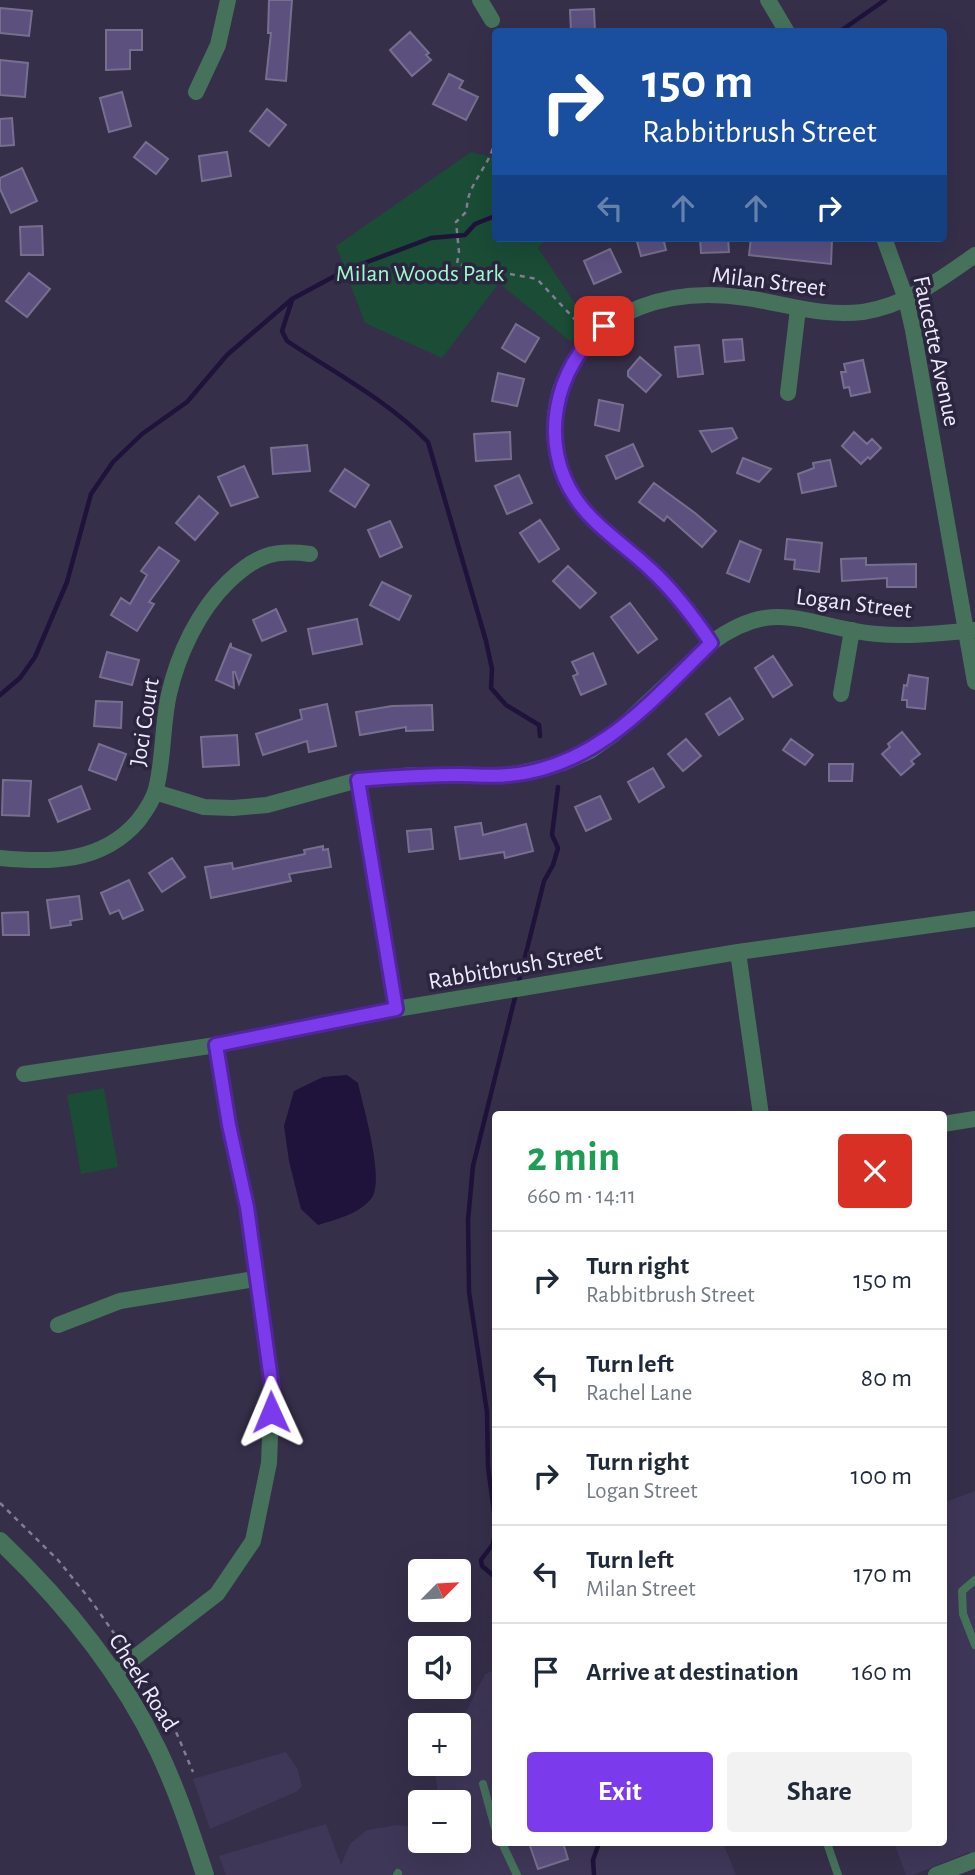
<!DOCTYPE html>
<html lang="en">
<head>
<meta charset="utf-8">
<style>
  :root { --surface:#fff; --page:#f2f2f3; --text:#1f2937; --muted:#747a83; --line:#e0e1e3; --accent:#7c3aed }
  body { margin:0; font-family:"Alegreya Sans",sans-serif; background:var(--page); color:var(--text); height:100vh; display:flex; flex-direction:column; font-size:26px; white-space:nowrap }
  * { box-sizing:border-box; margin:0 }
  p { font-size:23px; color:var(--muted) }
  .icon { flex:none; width:38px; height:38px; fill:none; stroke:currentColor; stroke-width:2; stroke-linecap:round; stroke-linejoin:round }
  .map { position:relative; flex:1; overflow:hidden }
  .details { position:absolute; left:492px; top:1111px; width:455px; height:735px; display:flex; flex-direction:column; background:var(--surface); border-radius:7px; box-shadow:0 7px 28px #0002 }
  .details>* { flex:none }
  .top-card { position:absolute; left:492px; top:28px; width:455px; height:214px; border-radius:7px; box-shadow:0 7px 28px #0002; background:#1a4fa0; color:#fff; overflow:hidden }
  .needle { width:46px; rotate:66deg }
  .fabs { position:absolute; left:408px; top:1559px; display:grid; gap:14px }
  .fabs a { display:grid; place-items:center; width:63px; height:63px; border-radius:7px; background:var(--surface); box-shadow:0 7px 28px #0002; font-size:35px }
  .pin { position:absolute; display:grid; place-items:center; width:60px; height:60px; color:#fff; margin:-30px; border-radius:14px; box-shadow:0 4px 10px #0006 }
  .me { position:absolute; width:77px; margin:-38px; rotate:359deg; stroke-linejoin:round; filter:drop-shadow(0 0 5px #0008) }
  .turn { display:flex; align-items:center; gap:24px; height:147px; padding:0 35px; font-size:32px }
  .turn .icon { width:91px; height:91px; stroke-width:2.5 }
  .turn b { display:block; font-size:49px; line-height:60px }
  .lanes { display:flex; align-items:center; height:66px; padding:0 35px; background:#0003; justify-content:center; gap:35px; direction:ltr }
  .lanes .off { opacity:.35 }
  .round { display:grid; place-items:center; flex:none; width:74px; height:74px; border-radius:7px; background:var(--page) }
  .summary { display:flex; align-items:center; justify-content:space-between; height:119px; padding:0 35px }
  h1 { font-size:42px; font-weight:700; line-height:52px; color:#1e9e55 }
  .action { display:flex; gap:14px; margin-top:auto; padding:14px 35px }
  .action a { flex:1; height:80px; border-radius:7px; background:var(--accent); color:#fff; font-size:28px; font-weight:700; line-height:80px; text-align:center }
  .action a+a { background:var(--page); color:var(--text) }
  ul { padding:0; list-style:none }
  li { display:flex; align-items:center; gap:21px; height:98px; padding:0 35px; border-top:2px solid var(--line) }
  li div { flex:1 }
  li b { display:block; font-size:26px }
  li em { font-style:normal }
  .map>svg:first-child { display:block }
  .built { fill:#3f3758 }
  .green { fill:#1a4c36 }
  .water { fill:#1f123b }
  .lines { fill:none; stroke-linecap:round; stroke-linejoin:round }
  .stream { stroke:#1f123b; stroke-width:4.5 }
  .building { fill:#5c507f; stroke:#76708e; stroke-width:2 }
  .path { stroke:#827d94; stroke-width:2.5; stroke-dasharray:5 5; stroke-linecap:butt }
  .service { stroke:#46725c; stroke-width:8 }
  .minor { stroke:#46725c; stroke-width:16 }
  .tertiary { stroke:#46725c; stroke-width:18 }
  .route-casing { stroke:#51269a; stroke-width:18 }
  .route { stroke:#7c3aed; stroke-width:12 }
  .labels { text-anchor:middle; stroke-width:7; stroke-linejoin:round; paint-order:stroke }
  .park-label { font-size:24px; fill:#a0f8cb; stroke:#2c253f }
  .street-label { font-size:24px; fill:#edeafb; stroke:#2c253f }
</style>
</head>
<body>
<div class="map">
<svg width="975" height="1875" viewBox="0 0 975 1875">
  <rect width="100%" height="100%" fill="#362f4a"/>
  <path class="built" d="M975 1491V1864L969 1852 913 1875H906L894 1843H943V1503Z
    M495 1670V1843H723L736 1875H226L219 1856 326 1824 341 1865 350 1844 367 1830 397 1825 420 1828V1841H458V1802H439L435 1772 439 1764H458L459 1726 485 1674Z
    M286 1752 297 1768 302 1786 296 1792 210 1829 193 1779Z"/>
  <path class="green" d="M471 152 495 158V238H546L538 248 586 320 571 342 499 283 442 358 365 323 336 246Z
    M104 1088 118 1167 81 1174 67 1095Z"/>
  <path class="water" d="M347 1075 358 1083C363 1106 386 1183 371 1199 357 1215 337 1219 318 1225L301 1209 289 1161 284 1126 294 1091 323 1077Z"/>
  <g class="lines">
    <path class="stream" d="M839 32 885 0
      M292 300 282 331 287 341C335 373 387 400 428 442L486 641 492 669 491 688 506 705 539 725 540 736
      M0 695 20 678 35 657 67 582 91 494 113 462 142 434 187 402 227 355 292 299 346 270 431 238 465 235 475 224 495 216
      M495 1519 488 1467 487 1412 469 1292 468 1220 473 1166 544 881 553 865 558 848 552 835 558 787
      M495 1533 493 1544 481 1560 482 1566 495 1577
      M594 1875 593 1860 599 1843"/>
  </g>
  <path class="building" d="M269 0H292L286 81 266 79 271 33H268Z
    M0 8 32 11 29 36 0 33Z
    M594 9 595 32H571L570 10Z
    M106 30H142V50H130V69L106 70Z
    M410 32 429 53 426 55 431 60 412 76 390 50Z
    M0 60 28 63 25 97 0 95Z
    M449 74 463 81 459 88 478 97 466 120 433 104Z
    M122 92 131 126 109 132 100 98Z
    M267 109 286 125 269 146 250 131Z
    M12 118 14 145 0 146V119Z
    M146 142 168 159 156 174 134 157Z
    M227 152 231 176 202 181 199 156Z
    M22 168 37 201 11 213 0 189V178Z
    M42 226 43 255H21L20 227Z
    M636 238H663L666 250 641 256Z
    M700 238H728L729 252 701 253Z
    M751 238 832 240 831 264 749 255Z
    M610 249 621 272 594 284 584 261Z
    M29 273 50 289 27 317 6 301Z
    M516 324 539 338 525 362 502 348Z
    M742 339 744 360 725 362 723 340Z
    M699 345 703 374 678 377 675 347Z
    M640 357 661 375 646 392 628 376V371Z
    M863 360 870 392 851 396 849 387 844 388 841 372H846L844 364Z
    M498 373 524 379 517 406 492 401Z
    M599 400 623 405 619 431 595 425Z
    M732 428 737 438 712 452 700 431Z
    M510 432 511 459 476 461 474 434Z
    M854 432 867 444 872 439 881 448 870 459 868 457 861 464 842 446Z
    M633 444 643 466 616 479 606 456Z
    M307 445 310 471 273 474 271 448Z
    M743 458 771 469 759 482 737 473Z
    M830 460 836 486 802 493 798 474 814 468 813 463Z
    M244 466 258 497 231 506 218 477Z
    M345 469 369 485 355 507 330 491Z
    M519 475 532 503 507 514 495 486Z
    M654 483 695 513 716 531 702 547 667 516 664 521 639 502Z
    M199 496 218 513 195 540 176 523Z
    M540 520 559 549 539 562 520 533Z
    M390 521 402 547 380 557 368 530Z
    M787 539 822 543 819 572 794 569 795 560 785 559Z
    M740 541 761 550 749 582 727 573Z
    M159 547 179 561 149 602 154 604 137 631 111 615 121 598 130 604 147 575 141 571Z
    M866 558V565L916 564V587H887V578L842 581 841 559Z
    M568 566 596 593 580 608 553 581Z
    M382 582 411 596 399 620 370 605Z
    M630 603 657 639 638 653 611 617Z
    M276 609 286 631 262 641 253 620Z
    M357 619 362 644 313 654 308 629Z
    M231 643V647L251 655 239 684 235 672H233L234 688 216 680Z
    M107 652 139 660 132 685 100 677Z
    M593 653 606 684 581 695 573 676 578 674 572 662Z
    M773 656 792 685 773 697 755 668Z
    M909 675 928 678 925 709 907 707V700H902L904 685 907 686Z
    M730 698 743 719 719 735 706 714Z
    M96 701 122 702 121 728 94 726Z
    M327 704 336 746 309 752 307 741 263 755 256 734 302 719 300 710Z
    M432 705 433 730 406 731V727L360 735 356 712 392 706Z
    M902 732 920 754 911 761 914 764 901 775 882 754 890 747 888 744Z
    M237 735 239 765 203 767 201 737Z
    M686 739 701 756 683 771 668 754Z
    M791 739 813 755 805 765 783 750Z
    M99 744 126 754 116 780 89 770Z
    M829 764H853L852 781H829Z
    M653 768 664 787 639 802 628 782Z
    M3 780 31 781 29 816 2 815Z
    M81 786 90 809 58 822 49 800Z
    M600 796 611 819 586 831 575 807Z
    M481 823 483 835 526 824 533 851 505 858 504 852 460 859 455 827Z
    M431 829 433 849 409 852 407 831Z
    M323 846V850L328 849 331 867 289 874 291 881 211 898 205 867 232 863 233 869 305 854 304 850Z
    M172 858 185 877 162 892 149 873Z
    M129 880 143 910 123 919 119 910 110 914 101 893Z
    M79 896 82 919 70 921 71 925 51 928 47 900Z
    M28 912 29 935H3L2 913Z
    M529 1843H563L568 1859 538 1869Z"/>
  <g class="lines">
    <path class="path" d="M495 139C492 165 465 185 467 211L456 222 459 252 457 264 537 279 581 326
      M0 1503 58 1560 92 1602 123 1646
      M141 1672C165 1701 178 1737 193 1772"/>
    <path class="service" d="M975 1580 962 1591 963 1614 975 1645
      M483 1784 495 1828
      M502 1843 517 1875
      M827 1843 838 1875
      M397 1875 398 1873"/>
    <path class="minor" d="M480 0 492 20
      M768 0 787 32
      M196 92 218 45 228 0
      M884 238 906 299 913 330 975 682
      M788 393 798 309
      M711 643C693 616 675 592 651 569 623 543 588 522 569 488 551 457 550 412 564 380 596 306 674 287 747 298 787 304 822 317 863 312 905 306 941 279 975 255
      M841 694 852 630
      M358 780 396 1009
      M155 792 204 807 233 808 267 805 358 780 413 775 507 776 563 763 590 751 614 734 711 643C777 594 808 628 877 634 909 637 943 633 975 630
      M0 858C50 863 102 863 138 821 145 812 153 800 156 789 164 758 162 725 169 694 178 654 199 610 228 582 255 556 273 549 310 554
      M738 952 761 1115
      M24 1074 216 1045 396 1009 738 952 975 919
      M943 1124 975 1119
      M58 1325 120 1301 255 1279
      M113 1674 217 1594 253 1541 269 1463 272 1387 247 1207 229 1124 216 1045
      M936 1875 975 1860"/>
    <path class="tertiary" d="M0 1541C63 1601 120 1671 158 1750 177 1790 191 1832 205 1875"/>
  </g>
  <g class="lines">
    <g class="route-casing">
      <path id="route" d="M271 1412 272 1387 247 1207 229 1125 216 1045 396 1009 358 780C393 777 426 775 460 775 476 775 493 777 509 775 597 767 651 701 711 643 693 616 674 591 650 569 626 546 595 527 576 499 538 444 554 368 604 326"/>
    </g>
    <use href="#route" class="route"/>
  </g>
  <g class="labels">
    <g class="park-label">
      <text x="420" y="281">Milan Woods Park</text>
    </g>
    <g class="street-label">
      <text transform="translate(769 281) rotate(7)" y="8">Milan Street</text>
      <text transform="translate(937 351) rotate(78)" y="8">Faucette Avenue</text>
      <text transform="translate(854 603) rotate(7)" y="8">Logan Street</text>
      <text transform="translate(144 722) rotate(-81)" y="8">Joci Court</text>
      <text transform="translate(515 966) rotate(-10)" y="8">Rabbitbrush Street</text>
      <text transform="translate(144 1682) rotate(58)" y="8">Cheek Road</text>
    </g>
  </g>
</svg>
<div class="fabs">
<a><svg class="needle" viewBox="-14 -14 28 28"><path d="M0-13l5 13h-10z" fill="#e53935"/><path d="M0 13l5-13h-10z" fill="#747a83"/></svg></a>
<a><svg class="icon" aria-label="sound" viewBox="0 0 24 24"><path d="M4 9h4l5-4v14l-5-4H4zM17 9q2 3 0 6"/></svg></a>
<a>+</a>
<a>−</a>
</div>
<div class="pin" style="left:604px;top:326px;background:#d93025"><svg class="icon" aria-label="arrive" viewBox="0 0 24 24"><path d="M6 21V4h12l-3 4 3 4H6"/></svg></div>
<svg class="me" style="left:271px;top:1412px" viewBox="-20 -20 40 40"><path d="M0-17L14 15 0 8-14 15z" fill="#7c3aed" stroke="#fff" stroke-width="4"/></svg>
<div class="top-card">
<div class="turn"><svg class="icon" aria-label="right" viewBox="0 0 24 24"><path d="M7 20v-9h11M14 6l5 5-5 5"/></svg><div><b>150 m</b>Rabbitbrush Street</div></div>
<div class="lanes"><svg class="icon off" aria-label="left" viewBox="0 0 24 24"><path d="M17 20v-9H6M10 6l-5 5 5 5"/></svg><svg class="icon off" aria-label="ahead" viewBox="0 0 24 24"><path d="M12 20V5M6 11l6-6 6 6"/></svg><svg class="icon off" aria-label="ahead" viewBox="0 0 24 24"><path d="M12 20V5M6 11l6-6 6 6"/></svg><svg class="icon" aria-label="right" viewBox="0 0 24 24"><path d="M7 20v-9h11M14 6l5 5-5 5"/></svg></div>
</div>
<section class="details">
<div class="summary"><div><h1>2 min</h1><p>660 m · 14:11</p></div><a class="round" style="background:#d93025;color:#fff"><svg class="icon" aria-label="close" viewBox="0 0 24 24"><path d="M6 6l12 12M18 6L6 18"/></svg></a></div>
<ul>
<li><svg class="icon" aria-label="right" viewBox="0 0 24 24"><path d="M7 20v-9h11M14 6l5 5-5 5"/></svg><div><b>Turn right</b><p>Rabbitbrush Street</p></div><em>150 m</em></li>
<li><svg class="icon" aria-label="left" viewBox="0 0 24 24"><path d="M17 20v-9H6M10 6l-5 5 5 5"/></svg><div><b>Turn left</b><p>Rachel Lane</p></div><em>80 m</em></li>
<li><svg class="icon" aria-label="right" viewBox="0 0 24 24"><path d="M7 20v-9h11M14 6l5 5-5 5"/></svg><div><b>Turn right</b><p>Logan Street</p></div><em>100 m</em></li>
<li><svg class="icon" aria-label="left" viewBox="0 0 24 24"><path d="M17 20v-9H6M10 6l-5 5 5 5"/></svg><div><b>Turn left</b><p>Milan Street</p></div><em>170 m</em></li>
<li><svg class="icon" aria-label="arrive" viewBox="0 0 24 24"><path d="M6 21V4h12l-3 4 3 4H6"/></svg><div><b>Arrive at destination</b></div><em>160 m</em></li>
</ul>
<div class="action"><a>Exit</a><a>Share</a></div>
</section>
</div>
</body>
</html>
